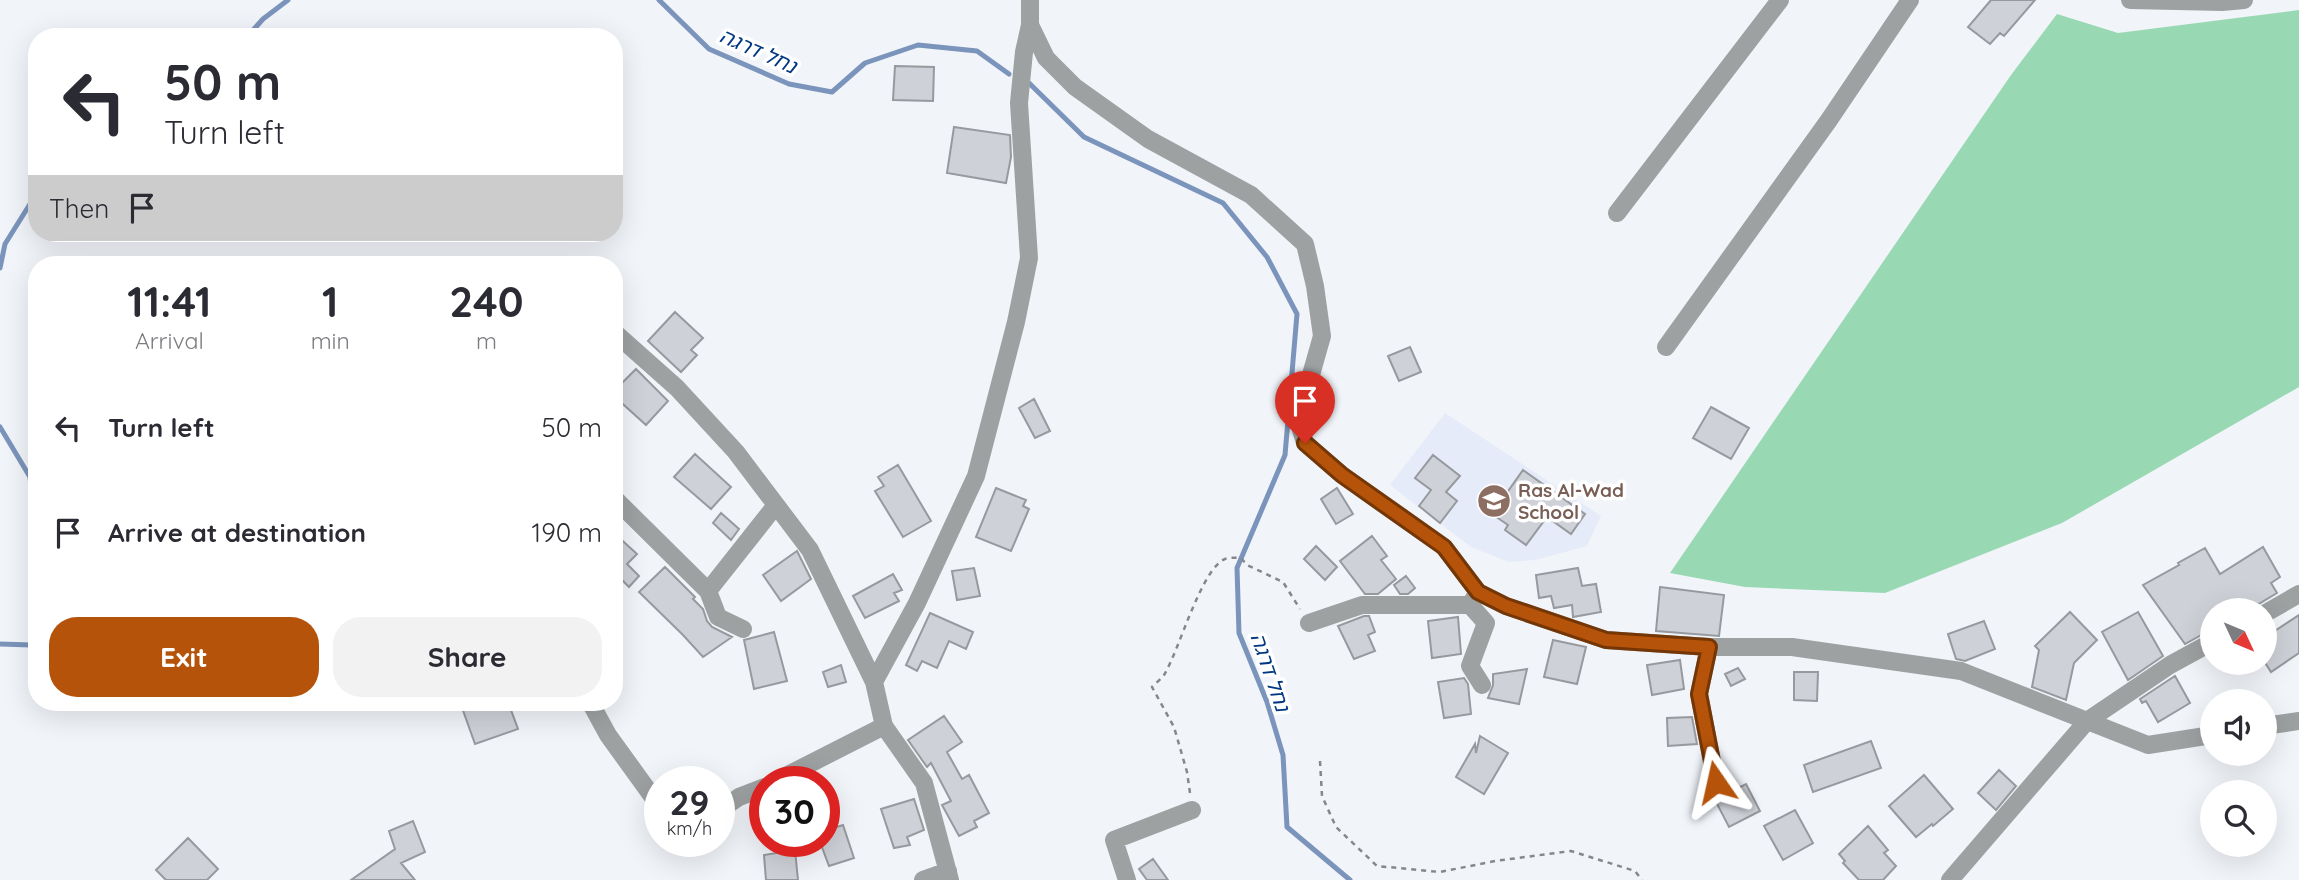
<!DOCTYPE html>
<html lang="en">
<head>
<meta charset="utf-8">
<style>
  :root { --surface:#fff; --page:#f2f2f3; --text:#2b2b33; --muted:#7c7c81; --accent:#b45309 }
  body { margin:0; font-family:Quicksand,"Noto Sans Hebrew",sans-serif; background:var(--page); color:var(--text); height:100vh; display:flex; flex-direction:column; font-size:26px; white-space:nowrap }
  * { box-sizing:border-box; margin:0 }
  p { font-size:23px; color:var(--muted) }
  .icon { flex:none; width:38px; height:38px; fill:none; stroke:currentColor; stroke-width:2; stroke-linecap:round; stroke-linejoin:round }
  .map { position:relative; flex:1; overflow:hidden }
  .panel { position:absolute; left:28px; top:256px; width:595px; height:455px; display:flex; flex-direction:column; background:var(--surface); border-radius:28px; box-shadow:0 7px 28px #0002 }
  .panel>* { flex:none }
  .guide { position:absolute; left:28px; top:28px; width:595px; height:214px; border-radius:28px; box-shadow:0 7px 28px #0002; background:#fff; color:var(--text); overflow:hidden }
  .needle { width:46px; rotate:134deg }
  .controls { position:absolute; left:2200px; top:598px; display:grid; gap:14px }
  .controls a { display:grid; place-items:center; width:77px; height:77px; border-radius:50%; background:var(--surface); box-shadow:0 7px 28px #0002; font-size:35px }
  .speed { position:absolute; left:644px; top:766px; display:flex; gap:14px; font-size:35px; font-weight:700; text-align:center }
  .speed>* { display:grid; place-content:center; width:91px; height:91px; border-radius:50%; background:var(--surface); box-shadow:0 7px 28px #0002; line-height:1 }
  .speed small { font-size:18px; font-weight:400 }
  .speed .limit { border:10px solid #d22; background:#fff; color:#111 }
  .pin { position:absolute; display:grid; place-items:center; width:60px; height:60px; color:#fff; margin:-72px -30px; border-radius:50% 50% 50% 0; rotate:-45deg; box-shadow:0 0 7px #0007 }
  .pin .icon { rotate:45deg }
  .me { position:absolute; width:77px; margin:-38px; rotate:349deg; stroke-linejoin:round; filter:drop-shadow(0 0 5px #0008) }
  .turn { display:flex; align-items:center; gap:24px; height:147px; padding:0 21px; font-size:32px }
  .turn .icon { width:91px; height:91px; stroke-width:2.5 }
  .turn b { display:block; font-size:49px; line-height:60px }
  .then { display:flex; align-items:center; height:66px; padding:0 21px; background:#0003; gap:14px; font-size:26px }
  .eta { display:flex; justify-content:space-evenly; align-items:center; height:119px; text-align:center }
  .eta b { font-size:42px; font-weight:700; line-height:49px }
  .cta { display:flex; gap:14px; margin-top:auto; padding:14px 21px }
  .cta a { flex:1; height:80px; border-radius:28px; background:var(--accent); color:#fff; font-size:28px; font-weight:700; line-height:80px; text-align:center }
  .cta a+a { background:var(--page); color:var(--text) }
  ul { padding:0; list-style:none }
  li { display:flex; align-items:center; gap:21px; height:105px; padding:0 21px }
  li div { flex:1 }
  li b { display:block; font-size:26px }
  li em { font-style:normal }
  .map>svg:first-child { display:block }
  .built { fill:#e5ebf8 }
  .green { fill:#98d8b3 }
  .lines { fill:none; stroke-linecap:round; stroke-linejoin:round }
  .stream { stroke:#7b94bb; stroke-width:5 }
  .building { fill:#ced1d7; stroke:#96999e; stroke-width:2 }
  .path { stroke:#85878b; stroke-width:2.5; stroke-dasharray:5 5; stroke-linecap:butt }
  .minor { stroke:#9ea1a2; stroke-width:18 }
  .route-casing { stroke:#753606; stroke-width:18 }
  .route { stroke:#b45309; stroke-width:12 }
  .labels { text-anchor:middle; stroke-width:7; stroke-linejoin:round; paint-order:stroke }
  .education-label { font-size:19px; font-weight:bold; fill:#785e54; stroke:#fff; text-anchor:start }
  .water-label { font-size:21px; font-style:italic; fill:#003783; stroke:#fff }
</style>
</head>
<body>
<div class="map">
<svg width="2299" height="880" viewBox="0 0 2299 880">
  <rect width="100%" height="100%" fill="#f1f4f9"/>
  <path class="built" d="M1445 413 1601 516 1587 546 1535 560 1509 562 1471 547 1390 485Z"/>
  <path class="green" d="M2299 10V387L2062 523 1885 593 1745 587 1670 573 2011 75 2057 14 2118 33Z"/>
  <g class="lines">
    <path class="stream" d="M659 0 709 49 789 84 832 92 865 63 918 45 977 51 1009 74
      M247 37 263 19 288 0
      M1029 83 1084 137 1223 203 1267 257 1297 314 1285 455 1237 568 1239 633 1267 702 1283 755 1287 827 1350 880
      M0 268 5 244 30 204 37 201
      M0 427 30 477 37 544
      M0 644 31 645 37 626"/>
  </g>
  <path class="building" d="M1991 0H2035L2004 36 2000 33 1990 44 1968 27Z
    M895 66 934 67 933 101 893 100Z
    M954 127 1010 135 1011 157 1006 183 947 173Z
    M675 312 703 338 691 350 697 355 681 372 648 341Z
    M1410 347 1421 372 1399 381 1388 356Z
    M636 369 668 401 646 425 614 396V391Z
    M1034 399 1050 431 1035 438 1019 408Z
    M1711 407 1749 428 1731 459 1693 438Z
    M695 454 731 487 711 509 674 477Z
    M1433 455 1460 476 1446 492 1457 501 1440 523 1419 506 1431 490 1415 478Z
    M898 465 931 521 903 537 875 491 884 486 878 477Z
    M1523 470 1585 514 1571 534 1547 517 1526 545 1505 530 1508 525 1492 514Z
    M996 488 1026 500 1023 506 1029 509 1011 551 976 537Z
    M1337 488 1353 514 1336 524 1321 499Z
    M721 513 739 529 731 540 713 523Z
    M614 533 637 554 627 564 639 576 629 587 617 575 614 578Z
    M1372 536 1387 556 1381 560 1396 579 1378 594H1365L1340 561Z
    M1316 546 1337 567 1325 580 1304 559Z
    M2263 547 2280 577 2271 583 2277 593 2247 611H2212V629L2185 644 2143 585 2179 565 2178 563 2205 548 2220 574Z
    M797 551 811 579 781 601 763 575Z
    M665 567 695 597 693 599 703 609 707 621 712 627 732 637 703 657 683 635 639 592Z
    M974 568 980 596 957 600 952 571Z
    M1578 568 1582 586 1596 584 1601 612 1573 617 1572 605 1554 608 1551 596 1539 598 1536 575Z
    M893 574 902 590 894 593 899 601 865 618 853 596Z
    M1406 576 1415 588 1408 594H1400L1394 585Z
    M1660 587 1724 595 1719 636 1656 631Z
    M2070 612 2097 640 2074 663 2066 700 2032 687 2039 650 2035 646Z
    M2138 612 2163 656 2128 680 2102 632Z
    M930 613 973 632 966 649 949 641 937 668 922 661 917 671 906 665Z
    M2299 615V653L2271 672 2264 661V638Z
    M1364 616H1369L1375 632 1368 635 1375 651 1354 659 1338 626Z
    M1458 617 1461 654 1432 658 1428 621Z
    M1984 621 1995 649 1965 661 1956 659 1948 634Z
    M774 632 787 681 754 689 744 640Z
    M1553 640 1586 647 1577 684 1544 677Z
    M1680 660 1684 689 1652 695 1647 665Z
    M841 665 846 682 828 687 823 672Z
    M1738 668 1745 679 1731 686 1725 674Z
    M1527 669 1519 704 1488 698 1493 685V674Z
    M1794 672H1818L1817 701 1794 700Z
    M2175 676 2190 703 2158 722 2146 701 2142 703 2140 699Z
    M1464 678 1468 684 1471 714 1444 718 1438 682Z
    M460 702H508L518 729 475 744Z
    M944 716 962 742 947 752 962 779 969 775 989 813 974 821 977 827 959 836 942 805 951 801 931 763 927 767 908 740Z
    M1692 717 1697 744 1668 746 1667 718Z
    M1480 736 1508 753 1484 794 1456 777 1475 744 1476 753Z
    M1871 741 1881 768 1813 792 1804 765Z
    M1999 770 2016 786 1996 810 1978 793Z
    M1924 775 1953 809 1933 826 1932 824 1916 837 1889 806Z
    M1746 784 1760 811 1729 827 1715 800Z
    M914 799 924 830 907 837 910 845 894 848 881 809Z
    M1795 810 1813 843 1783 860 1764 826Z
    M413 821 425 852 401 863 415 880H351L395 849 389 831Z
    M843 825 854 858 829 866 820 842H824V831Z
    M1868 826 1888 850 1884 853 1896 866 1883 880H1859L1843 863 1845 861 1839 854Z
    M188 838 218 869 207 880H166L156 870Z
    M795 850 798 880H766L764 855Z
    M1153 859 1168 880H1147L1139 869Z"/>
  <g class="lines">
    <path class="path" d="M1320 761 1322 796 1336 827 1377 866 1440 872 1495 861 1571 851 1635 871 1642 880
      M1190 793 1187 772 1174 727 1152 687C1156 683 1161 679 1164 675 1179 651 1201 569 1225 559 1229 557 1237 558 1241 558L1247 565 1283 582 1300 609"/>
    <path class="minor" d="M1030 0V25L1046 58 1075 87 1148 139 1251 195 1305 244 1315 286 1322 336 1305 396 1300 426 1305 443 1342 475 1444 547 1478 592 1506 606 1606 640 1709 647H1792L1961 671 2148 745 2212 735
      M2130 0 2222 2 2244 0
      M1617 213 1780 0
      M614 332 677 388 736 452 810 550 874 682
      M1666 347 1829 120 1910 0
      M614 498 708 591 718 617 743 629
      M708 591 776 505
      M1470 605 1486 623 1470 666 1482 685
      M2264 614 2299 594
      M1309 623 1362 605H1470L1478 592
      M1709 647 1699 694 1716 782
      M590 702 608 735 660 807
      M2264 726 2299 721
      M774 782 884 726
      M719 811 739 797 765 787
      M923 880 948 871
      M950 880 924 783 884 726 874 682 917 603 976 476 1016 322 1029 258 1019 103 1024 52 1030 25
      M1127 880 1114 840 1192 810
      M1950 880 2087 721 2170 665 2212 642"/>
  </g>
  <g class="lines">
    <g class="route-casing">
      <path id="route" d="M1305 443 1342 475 1444 547 1478 592 1506 606 1606 640 1709 647 1699 694 1716 782"/>
    </g>
    <use href="#route" class="route"/>
  </g>
  <defs>
    <g id="school-disc" transform="scale(1.75)"><circle r="9.5" fill="#8d6e63" stroke="#fff"/><path d="M0-5L7-2L0 1L-7-2ZM-4 1L0 2.5L4 1V4Q0 6-4 4Z" fill="#fff"/></g>
  </defs>
  <g fill-rule="evenodd">
    <use href="#school-disc" x="1494" y="501"/>
  </g>
  <g class="labels">
    <g class="education-label">
      <text x="1518" y="497">Ras Al-Wad<tspan x="1518" dy="22">School</tspan></text>
    </g>
    <g class="water-label">
      <text transform="translate(758 51) rotate(24)" y="7">נחל דרגה</text>
      <text transform="translate(1270 672) rotate(71)" y="7">נחל דרגה</text>
    </g>
  </g>
</svg>
<div class="controls">
<a><svg class="needle" viewBox="-14 -14 28 28"><path d="M0-13l5 13h-10z" fill="#e53935"/><path d="M0 13l5-13h-10z" fill="#7c7c81"/></svg></a>
<a><svg class="icon" aria-label="sound" viewBox="0 0 24 24"><path d="M4 9h4l5-4v14l-5-4H4zM17 9q2 3 0 6"/></svg></a>
<a><svg class="icon" aria-label="search" viewBox="0 0 24 24"><circle cx="10" cy="10" r="6"/><path d="M15 15l6 6"/></svg></a>
</div>
<div class="speed"><div>29<small>km/h</small></div><div class="limit">30</div></div>
<div class="pin" style="left:1305px;top:443px;background:#d93025"><svg class="icon" aria-label="arrive" viewBox="0 0 24 24"><path d="M6 21V4h12l-3 4 3 4H6"/></svg></div>
<svg class="me" style="left:1716px;top:782px" viewBox="-20 -20 40 40"><path d="M0-17L14 15 0 8-14 15z" fill="#b45309" stroke="#fff" stroke-width="4"/></svg>
<div class="guide">
<div class="turn"><svg class="icon" aria-label="left" viewBox="0 0 24 24"><path d="M17 20v-9H6M10 6l-5 5 5 5"/></svg><div><b>50 m</b>Turn left</div></div>
<div class="then">Then<svg class="icon" aria-label="arrive" viewBox="0 0 24 24"><path d="M6 21V4h12l-3 4 3 4H6"/></svg></div>
</div>
<section class="panel">
<div class="eta">
<div><b>11:41</b><p>Arrival</p></div>
<div><b>1</b><p>min</p></div>
<div><b>240</b><p>m</p></div>
</div>
<ul>
<li><svg class="icon" aria-label="left" viewBox="0 0 24 24"><path d="M17 20v-9H6M10 6l-5 5 5 5"/></svg><div><b>Turn left</b></div><em>50 m</em></li>
<li><svg class="icon" aria-label="arrive" viewBox="0 0 24 24"><path d="M6 21V4h12l-3 4 3 4H6"/></svg><div><b>Arrive at destination</b></div><em>190 m</em></li>
</ul>
<div class="cta"><a>Exit</a><a>Share</a></div>
</section>
</div>
</body>
</html>
